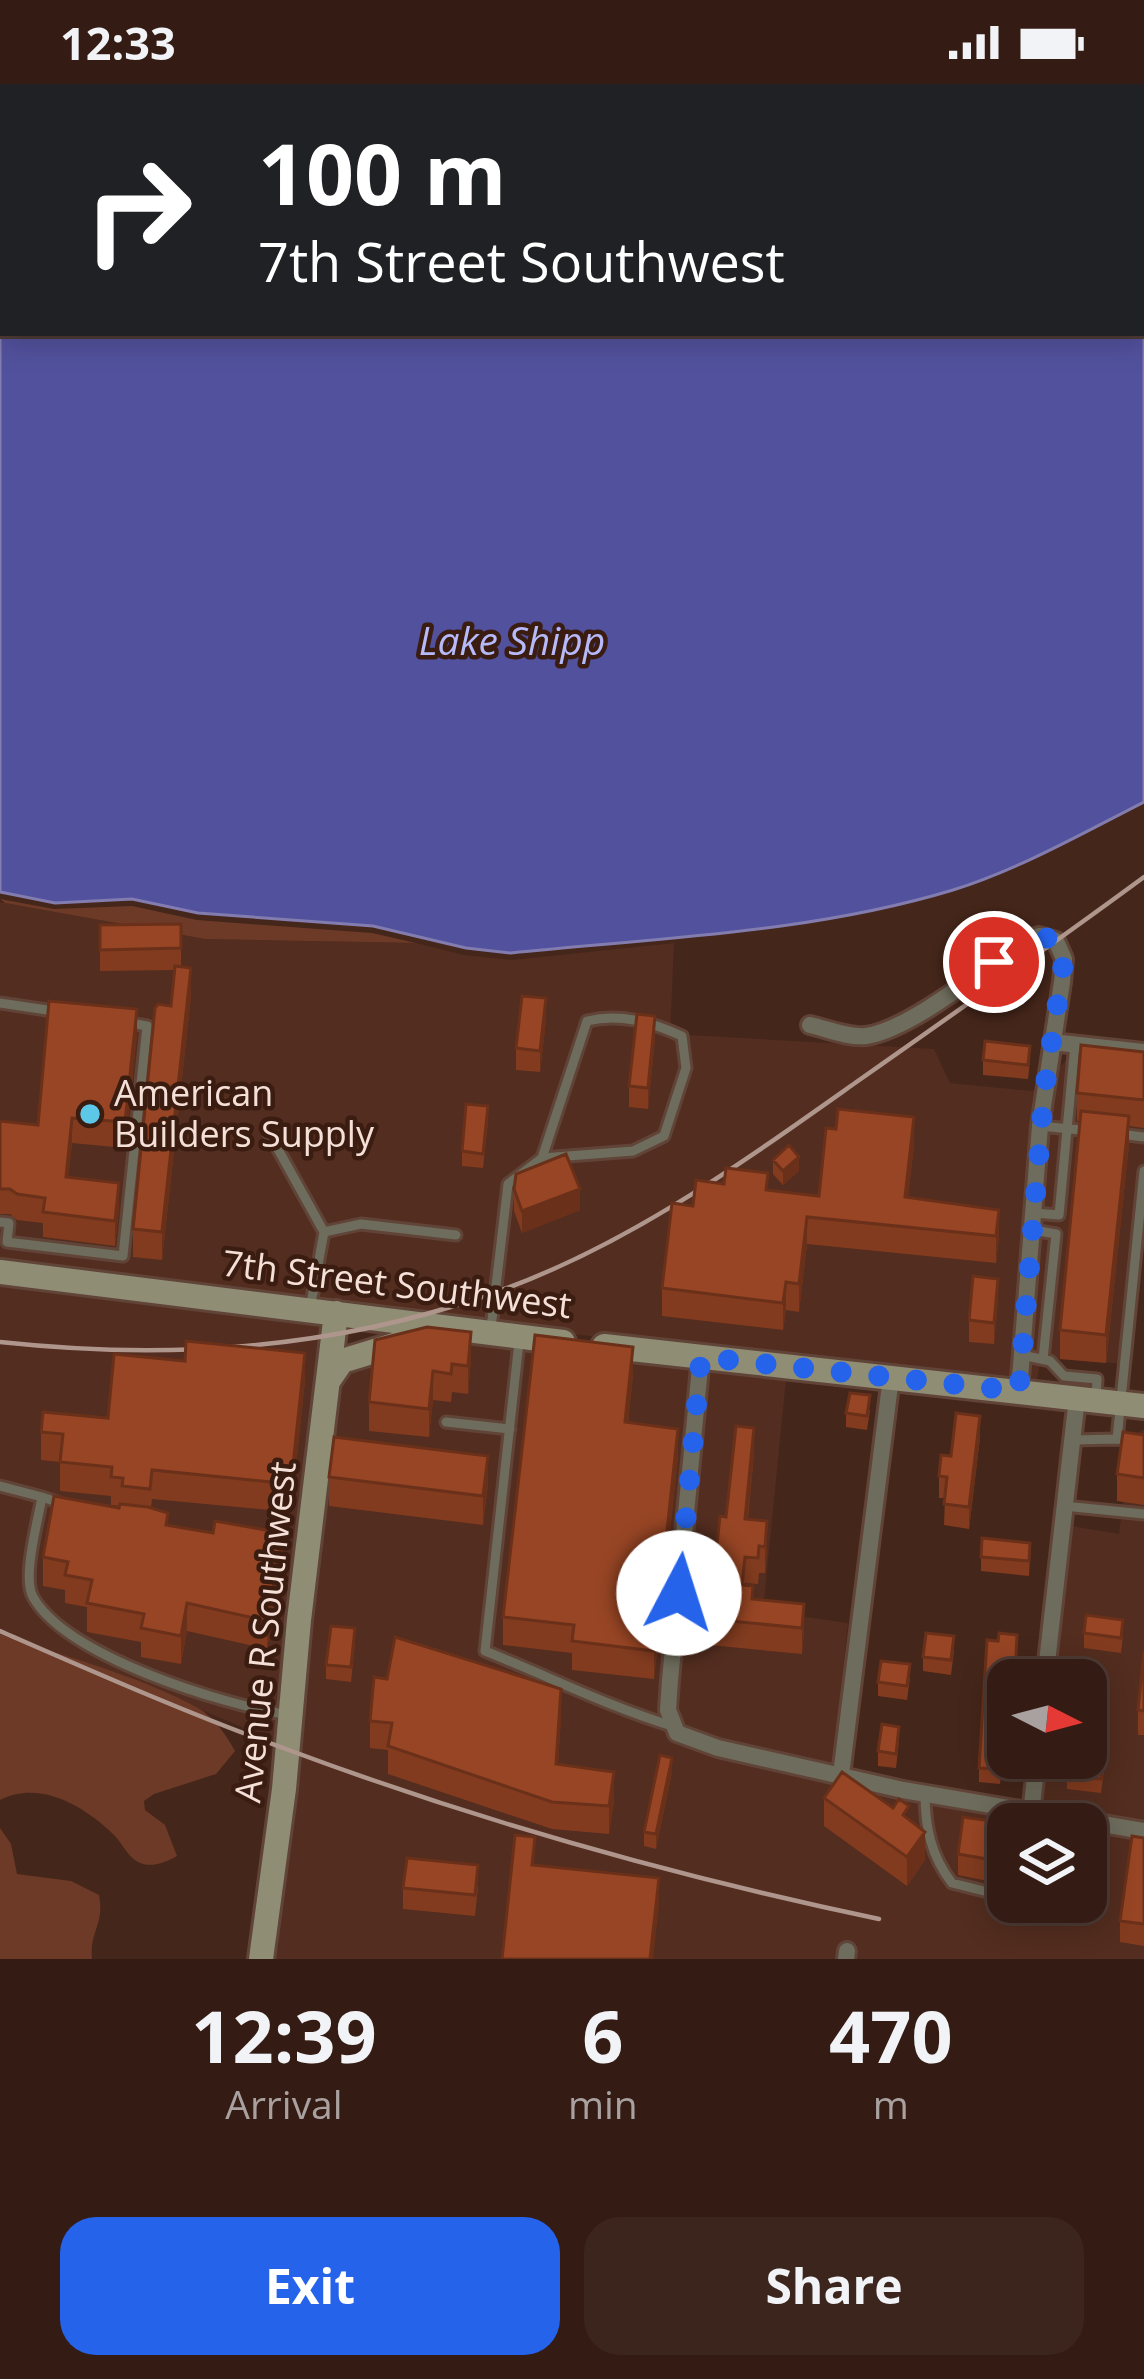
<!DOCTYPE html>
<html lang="en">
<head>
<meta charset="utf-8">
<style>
  :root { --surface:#341c14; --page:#3c251d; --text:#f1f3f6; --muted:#a9a1a0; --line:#4e3a34; --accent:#2563eb }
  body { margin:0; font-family:"Open Sans",sans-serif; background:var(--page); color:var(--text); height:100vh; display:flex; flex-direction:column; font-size:45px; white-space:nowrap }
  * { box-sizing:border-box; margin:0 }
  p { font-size:39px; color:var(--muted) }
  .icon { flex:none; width:66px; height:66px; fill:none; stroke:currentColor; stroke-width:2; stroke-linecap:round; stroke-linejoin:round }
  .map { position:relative; height:1875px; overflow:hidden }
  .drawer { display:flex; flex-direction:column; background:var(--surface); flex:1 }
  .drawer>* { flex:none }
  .hud { position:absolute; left:0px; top:0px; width:1146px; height:252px; box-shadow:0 6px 30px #0003,0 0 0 3px var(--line); background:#202124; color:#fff; overflow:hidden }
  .needle { width:78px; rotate:96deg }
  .controls { position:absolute; left:987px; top:1575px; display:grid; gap:24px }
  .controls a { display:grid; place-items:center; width:120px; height:120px; border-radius:24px; background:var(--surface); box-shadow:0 6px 30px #0003,0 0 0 3px var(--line); font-size:60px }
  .pin { position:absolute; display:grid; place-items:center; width:102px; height:102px; color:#fff; margin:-51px; border:6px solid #fff; border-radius:50%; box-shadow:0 3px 12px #0007 }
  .me { position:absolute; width:132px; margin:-66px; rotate:5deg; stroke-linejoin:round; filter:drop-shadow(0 0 9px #0008) }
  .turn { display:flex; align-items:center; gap:42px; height:252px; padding:0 60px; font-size:54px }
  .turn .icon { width:156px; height:156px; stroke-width:2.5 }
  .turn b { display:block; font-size:84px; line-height:102px }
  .eta { display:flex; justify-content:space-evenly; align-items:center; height:204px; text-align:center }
  .eta b { font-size:72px; font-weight:700; line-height:84px }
  .button { display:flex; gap:24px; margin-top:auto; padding:24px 60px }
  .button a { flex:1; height:138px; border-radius:36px; background:var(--accent); color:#fff; font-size:48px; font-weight:700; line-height:138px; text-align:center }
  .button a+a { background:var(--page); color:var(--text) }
  .status { display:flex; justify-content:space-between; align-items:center; height:84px; padding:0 60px; background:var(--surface); direction:ltr }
  .status svg { height:33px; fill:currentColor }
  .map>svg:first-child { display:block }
  .built { fill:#532d1f }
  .green { fill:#6c3a27 }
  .water { fill:#52519d; stroke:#837caf; stroke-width:3; fill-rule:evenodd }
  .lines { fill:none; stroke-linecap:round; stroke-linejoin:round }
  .lane-casing { stroke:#614438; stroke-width:15 }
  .street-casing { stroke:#614438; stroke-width:22 }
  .secondary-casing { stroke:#614438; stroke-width:30 }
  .lane { stroke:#6e6c5c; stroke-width:9 }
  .street { stroke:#6e6c5c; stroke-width:16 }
  .secondary { stroke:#908d75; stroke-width:24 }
  .rail { stroke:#af968c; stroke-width:4.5 }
  .wall { fill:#823b1f }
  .shaded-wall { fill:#6a3019 }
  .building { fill:#974524; stroke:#6a3019; stroke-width:3 }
  .route { stroke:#2563eb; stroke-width:21; stroke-dasharray:0 37.8 }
  .poi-dot { fill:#5dc7e8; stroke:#3a1c11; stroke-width:4.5 }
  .labels { text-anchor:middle; stroke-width:9; stroke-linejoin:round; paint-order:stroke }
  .poi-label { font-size:36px; fill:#f5e0d8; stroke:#3a1c11; text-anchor:start }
  .street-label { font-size:36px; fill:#f5e0d8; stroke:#3a1c11 }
  .water-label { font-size:39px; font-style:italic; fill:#b6bafa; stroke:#3a1c11 }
</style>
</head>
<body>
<div class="status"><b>12:33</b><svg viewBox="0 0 49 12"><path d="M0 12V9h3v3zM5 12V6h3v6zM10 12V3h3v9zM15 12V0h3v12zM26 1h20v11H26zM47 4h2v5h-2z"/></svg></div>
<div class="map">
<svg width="1144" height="1875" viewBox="0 0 1144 1875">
  <rect width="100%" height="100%" fill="#45261a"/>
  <path class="built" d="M0 818 205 855 416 859 464 871 512 876 674 859 670 950 934 965 950 999 1032 1007 1036 1004 1011 1298 508 1243 0 1180Z
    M1070 973 1144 992V1136L1128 1280 1041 1274 1036 1301 1028 1300 1053 1011 1057 985Z
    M0 1196 327 1235 264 1780 277 1658 140 1600 0 1550Z
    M457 1252 691 1280 659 1625 663 1644 675 1658 795 1691 1038 1740H1008V1818H1086V1747L1144 1755V1875H855L857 1860 840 1858 837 1875H270L338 1298 348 1284Z
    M709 1282 881 1300 880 1307 786 1295 763 1527 848 1539 833 1681 720 1656 684 1644 680 1637 679 1597Z
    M1144 1345V1739L1041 1724 1046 1674H1086V1596H1054L1071 1442 1119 1450 1132 1352Z"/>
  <path class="green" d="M0 815 54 825 132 822 197 836 372 849 416 859 205 855 5 819Z
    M0 1550C65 1573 138 1591 198 1624 214 1633 227 1652 235 1667L216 1690 154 1710 144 1717 145 1726 165 1741 177 1772C166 1778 153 1784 140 1779 128 1774 123 1760 114 1751 86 1723 40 1695 0 1716Z
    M0 1744 11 1760 17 1790 71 1797 99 1811C105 1841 89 1847 92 1875H0Z"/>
  <path class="water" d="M0 0H1144V718C1083 749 1020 785 953 806 811 849 658 854 511 869L466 864 373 842 198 829 132 815 55 819 0 808ZM3 3H1143V249H3Z"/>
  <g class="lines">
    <g class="lane-casing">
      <path id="lane" d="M0 919 60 928
        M1040 1042 1091 1047
        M269 1049 324 1148 310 1225
        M1120 1050 1144 1053
        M1144 1087 1117 1355 1144 1358
        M1034 1129 1059 1131 1075 960
        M0 1138 9 1139 7 1158 123 1172 147 942 130 939
        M1033 1146 1056 1150 1043 1275
        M324 1148 361 1140 456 1151
        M491 1244 508 1100 542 1074 633 1067 664 1052 686 984 682 952C651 938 620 929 587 937L542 1074
        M519 1258 485 1567C548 1592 607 1622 672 1642
        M1022 1271 1050 1277 1064 1292 1097 1295 1096 1315
        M446 1338 510 1345
        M1072 1356 1117 1355
        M0 1402 42 1413
        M60 1419 42 1413C38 1437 22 1493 33 1513 67 1573 224 1621 289 1631
        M1064 1422 1144 1430
        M925 1710C925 1743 931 1772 952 1799L1008 1813"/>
    </g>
    <g class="street-casing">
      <path id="street" d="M810 941C827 945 849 954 866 952 910 946 986 883 1024 857L1039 852 1056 857 1064 875 1062 898 1040 1042 1019 1307
        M1052 958 1144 968
        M701 1273 670 1596 668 1626 677 1649 718 1664 903 1706 1144 1747
        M1045 1596 1077 1314
        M841 1691 891 1293
        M1031 1731 1037 1674
        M846 1875 847 1867"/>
    </g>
    <g class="secondary-casing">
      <path id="secondary" d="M0 1188 563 1258
        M604 1262 1144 1322
        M329 1296 342 1277 404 1258
        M261 1875 284 1705 299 1536 336 1229"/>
    </g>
    <use href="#lane" class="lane"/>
    <use href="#street" class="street"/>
    <use href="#secondary" class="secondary"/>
    <path class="rail" d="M0 1258C166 1276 327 1266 485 1212 621 1166 739 1081 855 999 952 931 1049 863 1144 793
      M0 1547C94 1588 189 1630 286 1665 479 1737 678 1793 879 1835"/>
  </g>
  <path class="wall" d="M181 840V882L191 912 162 1176 133 1173V1145L171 922 175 886 100 887V841Z
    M546 936 540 988 516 986V964Z
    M137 950 125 1064 72 1059 68 1094 119 1124 115 1162 43 1153V1139L17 1136 10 1130H0V1037L38 1041Z
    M655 954 648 1025 629 1023V1002Z
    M1144 968V1044L1129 1042V1060L1106 1279 1060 1275V1246L1080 1037H1077V1009Z
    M983 976H1030L1028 995 983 991Z
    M488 1037 483 1084 462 1082V1067Z
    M914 1060 908 1113 999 1153 996 1179 807 1160 799 1228 786 1226 783 1246 662 1232V1204L693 1122 724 1100 819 1112Z
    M773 1076 799 1087 783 1101 773 1090Z
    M514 1105 580 1126 522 1149 514 1127Z
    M998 1216 994 1260 969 1258V1236Z
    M375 1256 471 1276 468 1310 452 1308 451 1318 433 1316 429 1353 369 1347V1318Z
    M633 1291 628 1339 678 1373 654 1595 572 1586V1569L503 1561V1533Z
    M305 1297 291 1428 152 1415 151 1424 168 1441 283 1478 267 1565 187 1547 181 1580 141 1573V1558L87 1548V1523L65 1519V1506L43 1502V1473L119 1424 120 1422 111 1421V1412L60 1407V1378L41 1376V1348Z
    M870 1326 867 1346 846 1343V1329Z
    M1144 1351V1421L1117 1417V1390Z
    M980 1354 969 1445 944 1441 945 1414H939V1392L951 1372Z
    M754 1370 748 1435 767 1463 765 1489H759L758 1500 745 1499 744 1501 753 1515 804 1546 802 1570 709 1561V1535L726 1433Z
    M329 1393 488 1400 483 1441 329 1422Z
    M981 1473H1030L1029 1492 981 1487Z
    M1084 1549 1123 1551 1121 1569 1084 1564Z
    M355 1559 351 1598 326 1595V1581Z
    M954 1567 951 1591 923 1587V1573Z
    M1144 1567V1651H1138V1626Z
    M910 1594 907 1616 878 1612V1598Z
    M1008 1596V1667L1003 1666 1000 1700 979 1698V1684Z
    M561 1633 558 1680 614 1716 609 1750 552 1745 388 1690V1666L370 1664V1637Z
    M899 1657 896 1684 878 1682V1667Z
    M1104 1686 1101 1709 1067 1705V1691Z
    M672 1688 656 1765 644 1762V1748Z
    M824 1714 909 1736 925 1776 907 1802 824 1742Z
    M1144 1754V1862L1120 1858V1837Z
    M998 1759 993 1798 958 1791V1770Z
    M478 1803 475 1832 403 1825V1804Z"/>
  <path class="shaded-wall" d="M191 884V912L162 1176V1148Z
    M546 914V936L540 988V967Z
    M137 925V950L125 1064V1038Z
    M655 932V954L648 1025V1004Z
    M1129 1032V1060L1106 1279V1251Z
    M914 1033V1060L905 1141V1113Z
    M72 1034V1059L66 1118V1093Z
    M799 1073V1087L783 1101V1087Z
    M119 1099V1124L115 1162V1137Z
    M580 1105V1126L522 1149V1127Z
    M999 1126V1153L996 1179V1152Z
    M807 1133V1160L799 1228V1200Z
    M998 1195V1216L994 1260V1239Z
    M786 1198V1226L783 1246V1219Z
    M471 1248V1276L468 1310V1282Z
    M633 1263V1291L625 1367V1338Z
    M305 1269V1297L291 1428V1400Z
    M433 1287V1316L429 1353V1325Z
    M980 1332V1354L969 1445V1423Z
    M754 1344V1370L745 1461V1435Z
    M678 1345V1373L654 1595V1567Z
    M488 1372V1400L483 1441V1412Z
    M767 1437V1463L765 1489V1463Z
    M283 1449V1478L267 1565V1537Z
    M187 1519V1547L181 1580V1552Z
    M804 1520V1546L802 1570V1544Z
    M561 1605V1633L556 1708V1680Z
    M672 1674V1688L656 1765V1750Z
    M614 1688V1716L609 1750V1722Z
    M998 1738V1759L993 1798V1776Z
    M925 1748V1776L907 1802V1773Z
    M659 1794V1822L653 1875H650Z"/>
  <path class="building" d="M181 840V864L100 866V841Z
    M175 882 191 884 162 1148 133 1145 155 924 158 920 171 922Z
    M522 912 546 914 540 967 516 964Z
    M49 917 137 925 125 1038 72 1034 66 1093 119 1099 115 1137 43 1128 45 1114 17 1110 10 1105H0V1037L38 1041Z
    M637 930 655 932 648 1004 629 1002Z
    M985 957 1030 962 1028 981 983 976Z
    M1081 961 1144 968V1016L1077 1009Z
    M466 1020 488 1022 483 1070 462 1067Z
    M838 1025 914 1033 905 1113 999 1126 996 1152 807 1133 799 1200 786 1198 783 1219 662 1204 672 1119 693 1122 696 1096 724 1100 726 1084 768 1089 766 1106 819 1112 826 1044 836 1045Z
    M1081 1027 1129 1032 1106 1251 1060 1246Z
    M789 1061 799 1073 783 1087 773 1076Z
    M566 1070 580 1105 522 1127 514 1105 516 1090Z
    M973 1192 998 1195 994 1239 969 1236Z
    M427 1243 471 1248 468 1282 452 1280 451 1290 433 1287 429 1325 369 1318 375 1256Z
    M535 1251 633 1263 625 1338 678 1345 654 1567 572 1557 574 1541 503 1533Z
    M186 1257 305 1269 291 1400 152 1386 150 1405 122 1402 123 1394 111 1393 112 1383 60 1378 63 1350 41 1348 43 1328 108 1334 114 1270 185 1277Z
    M850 1309 870 1311 867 1332 846 1329Z
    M956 1329 980 1332 969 1423 944 1420 947 1393 939 1392 941 1371 951 1372Z
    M736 1342 754 1344 745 1435 767 1437 765 1463 759 1462 758 1474 745 1473 742 1501 753 1502 752 1515 804 1520 802 1544 709 1535 720 1432 726 1433Z
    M1123 1348 1144 1351V1394L1117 1390Z
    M334 1353 488 1372 483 1412 329 1393Z
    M54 1412 119 1424 120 1420 148 1423 168 1429 166 1441 213 1449 215 1437 283 1449 267 1537 187 1519 181 1552 141 1544 144 1530 87 1519 92 1496 65 1491 68 1478 43 1473Z
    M982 1454 1030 1459 1029 1477 981 1473Z
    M1086 1531 1123 1536 1121 1554 1084 1549Z
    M331 1542 355 1544 351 1583 326 1581Z
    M926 1549 954 1552 951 1576 923 1573Z
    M999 1549 1017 1551 1015 1596H1008V1652H1003L1000 1685 979 1684 987 1556 998 1557Z
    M395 1553 561 1605 556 1680 614 1688 609 1722 552 1718 388 1662 392 1639 370 1637 374 1593 387 1595Z
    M1144 1567V1627L1138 1626Z
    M881 1577 910 1580 907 1602 878 1598Z
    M882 1640 899 1643 896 1670 878 1667Z
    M1086 1670 1104 1672 1101 1695 1067 1691 1069 1674H1086Z
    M660 1671 672 1674 656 1750 644 1748Z
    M842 1688 893 1724 899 1715 909 1722 903 1731 925 1748 907 1773 824 1714Z
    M963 1733 998 1738 993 1776 958 1770Z
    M515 1751 535 1753 532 1781 659 1794 650 1875H502Z
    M1132 1752 1144 1754V1840L1120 1837Z
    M407 1774 478 1781 475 1811 403 1804Z"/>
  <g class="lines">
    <path class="route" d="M679 1509 701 1273 1019 1307 1044 1010 1064 875 1056 857C1033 846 1014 864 994 878"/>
  </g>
  <circle class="poi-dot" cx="90" cy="1030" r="12"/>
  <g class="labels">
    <g class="poi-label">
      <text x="114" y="1022">American<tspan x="114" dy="41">Builders Supply</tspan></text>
    </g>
    <g class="street-label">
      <text transform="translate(397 1200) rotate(7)" y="13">7th Street Southwest</text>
      <text transform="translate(265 1548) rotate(-84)" y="13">Avenue R Southwest</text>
    </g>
    <g class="water-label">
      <text x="512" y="571">Lake Shipp</text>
    </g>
  </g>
</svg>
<div class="controls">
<a><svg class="needle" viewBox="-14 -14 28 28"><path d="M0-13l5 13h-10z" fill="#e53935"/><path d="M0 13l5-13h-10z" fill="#a9a1a0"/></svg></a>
<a><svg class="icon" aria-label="layers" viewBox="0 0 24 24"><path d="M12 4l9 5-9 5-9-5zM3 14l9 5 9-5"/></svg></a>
</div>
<div class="pin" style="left:994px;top:878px;background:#d93025"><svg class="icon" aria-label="arrive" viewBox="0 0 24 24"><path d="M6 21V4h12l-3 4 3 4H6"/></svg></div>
<svg class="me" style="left:679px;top:1509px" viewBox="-20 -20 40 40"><circle r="19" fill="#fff"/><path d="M0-13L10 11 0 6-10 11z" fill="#2563eb"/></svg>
<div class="hud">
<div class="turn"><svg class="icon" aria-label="right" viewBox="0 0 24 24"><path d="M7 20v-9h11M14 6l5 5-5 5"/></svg><div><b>100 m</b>7th Street Southwest</div></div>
</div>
</div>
<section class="drawer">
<div class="eta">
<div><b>12:39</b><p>Arrival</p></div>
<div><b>6</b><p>min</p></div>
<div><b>470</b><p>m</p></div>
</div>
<div class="button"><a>Exit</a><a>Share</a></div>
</section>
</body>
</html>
